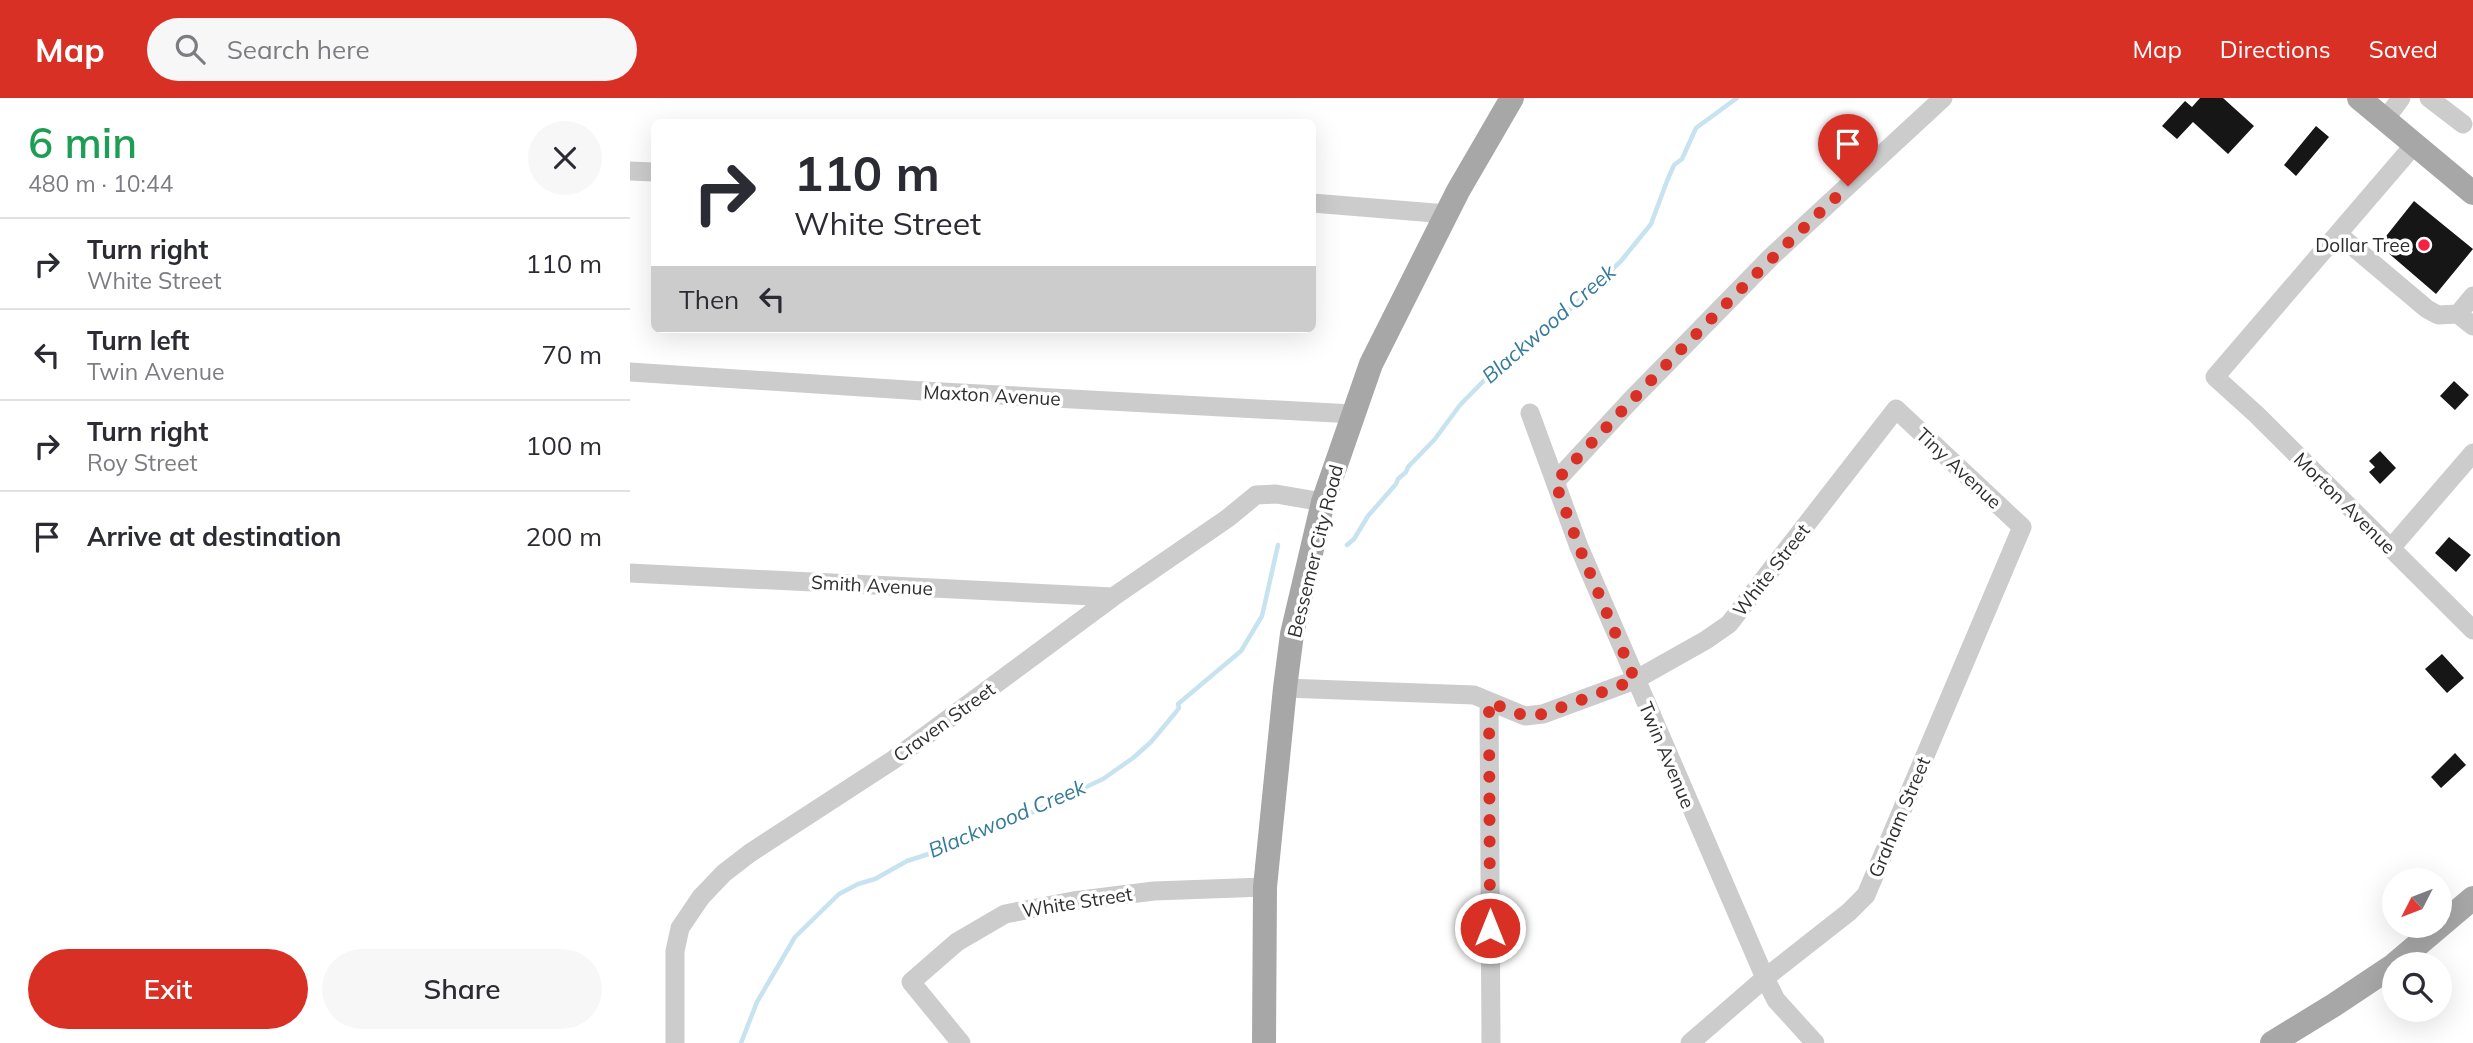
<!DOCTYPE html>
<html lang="en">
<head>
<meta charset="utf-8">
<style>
  :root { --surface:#fff; --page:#f7f7f7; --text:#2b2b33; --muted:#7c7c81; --line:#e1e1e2; --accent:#d93025 }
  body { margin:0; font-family:Mulish,sans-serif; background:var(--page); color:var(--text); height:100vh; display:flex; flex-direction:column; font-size:26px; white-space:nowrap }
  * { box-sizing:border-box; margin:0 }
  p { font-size:23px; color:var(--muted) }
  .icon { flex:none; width:38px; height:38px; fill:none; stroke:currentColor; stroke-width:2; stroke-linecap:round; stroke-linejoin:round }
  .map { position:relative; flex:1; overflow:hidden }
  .drawer { display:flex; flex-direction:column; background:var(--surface); width:630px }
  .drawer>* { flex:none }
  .banner { position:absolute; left:21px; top:21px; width:665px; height:214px; border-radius:10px; box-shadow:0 7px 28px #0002; background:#fff; color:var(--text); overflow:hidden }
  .needle { width:46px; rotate:228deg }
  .tools { position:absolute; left:1752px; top:770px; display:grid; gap:14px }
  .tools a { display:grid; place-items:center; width:70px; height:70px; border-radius:50%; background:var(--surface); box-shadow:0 7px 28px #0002; font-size:35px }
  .pin { position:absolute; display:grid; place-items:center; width:60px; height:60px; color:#fff; margin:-72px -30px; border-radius:50% 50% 50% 0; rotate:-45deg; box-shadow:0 0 7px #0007 }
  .pin .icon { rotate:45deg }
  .me { position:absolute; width:77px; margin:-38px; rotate:0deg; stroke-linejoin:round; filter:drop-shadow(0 0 5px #0008) }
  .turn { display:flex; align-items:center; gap:24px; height:147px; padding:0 28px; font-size:32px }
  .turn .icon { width:91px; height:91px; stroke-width:2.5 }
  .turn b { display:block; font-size:49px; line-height:60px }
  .then { display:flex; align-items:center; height:66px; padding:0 28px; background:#0003; gap:14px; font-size:26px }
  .round { display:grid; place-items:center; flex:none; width:74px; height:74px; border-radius:37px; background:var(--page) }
  .overview { display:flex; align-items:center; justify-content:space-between; height:119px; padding:0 28px }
  h1 { font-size:42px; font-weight:600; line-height:52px; color:#1e9e55 }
  .action { display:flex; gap:14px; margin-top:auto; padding:14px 28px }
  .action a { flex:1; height:80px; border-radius:42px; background:var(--accent); color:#fff; font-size:28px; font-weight:600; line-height:80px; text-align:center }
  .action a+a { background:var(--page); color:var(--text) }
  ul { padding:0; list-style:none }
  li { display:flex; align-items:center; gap:21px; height:91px; padding:0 28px; border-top:2px solid var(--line) }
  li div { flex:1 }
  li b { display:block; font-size:26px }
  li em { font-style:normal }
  header { display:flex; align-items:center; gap:42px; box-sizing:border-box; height:98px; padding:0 35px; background:var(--accent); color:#fff }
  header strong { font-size:33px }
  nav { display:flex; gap:38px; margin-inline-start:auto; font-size:24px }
  .search { width:490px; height:63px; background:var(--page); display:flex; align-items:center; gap:18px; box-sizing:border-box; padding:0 24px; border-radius:38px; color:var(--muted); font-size:26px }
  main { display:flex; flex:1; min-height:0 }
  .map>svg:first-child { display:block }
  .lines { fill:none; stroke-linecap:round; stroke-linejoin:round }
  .stream { stroke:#c6e3ef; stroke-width:4.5 }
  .building { fill:#161616 }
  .minor { stroke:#ccc; stroke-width:19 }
  .major { stroke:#a7a7a7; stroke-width:24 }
  .route { stroke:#d93025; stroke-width:12; stroke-dasharray:0 21.6 }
  .poi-dot { fill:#f62143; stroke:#fff; stroke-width:2.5 }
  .labels { text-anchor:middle; stroke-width:7; stroke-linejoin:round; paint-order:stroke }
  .poi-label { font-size:19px; fill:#2f2f2f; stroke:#fff; text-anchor:end }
  .street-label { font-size:19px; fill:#2f2f2f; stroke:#fff }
  .water-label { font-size:21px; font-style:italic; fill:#357b9a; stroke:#fff }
</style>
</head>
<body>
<header>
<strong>Map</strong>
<div class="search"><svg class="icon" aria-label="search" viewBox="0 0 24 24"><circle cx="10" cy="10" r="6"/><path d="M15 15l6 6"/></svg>Search here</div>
<nav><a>Map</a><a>Directions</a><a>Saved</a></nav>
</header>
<main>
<section class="drawer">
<div class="overview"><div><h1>6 min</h1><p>480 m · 10:44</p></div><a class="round"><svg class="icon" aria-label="close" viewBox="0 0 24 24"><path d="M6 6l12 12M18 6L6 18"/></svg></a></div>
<ul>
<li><svg class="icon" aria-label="right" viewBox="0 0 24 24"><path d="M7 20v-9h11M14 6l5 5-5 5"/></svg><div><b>Turn right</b><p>White Street</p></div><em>110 m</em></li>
<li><svg class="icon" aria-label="left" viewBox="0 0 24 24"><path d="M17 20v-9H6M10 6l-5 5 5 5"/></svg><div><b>Turn left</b><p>Twin Avenue</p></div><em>70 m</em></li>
<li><svg class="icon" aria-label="right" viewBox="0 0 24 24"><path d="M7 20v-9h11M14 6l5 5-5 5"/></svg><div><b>Turn right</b><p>Roy Street</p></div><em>100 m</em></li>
<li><svg class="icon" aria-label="arrive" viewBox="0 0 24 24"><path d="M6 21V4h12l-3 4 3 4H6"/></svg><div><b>Arrive at destination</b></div><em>200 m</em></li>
</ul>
<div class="action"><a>Exit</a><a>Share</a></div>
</section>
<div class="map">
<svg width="1843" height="945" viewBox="0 0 1843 945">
  <rect width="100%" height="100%" fill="#fff"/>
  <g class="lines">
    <path class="stream" d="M717 447 724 441 738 418 766 386 768 381 776 374 778 369 805 341 830 307 880 256 916 234 991 163 1021 126 1037 83 1044 67 1052 61 1066 30 1107 0
      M111 945 127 904 165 839 209 796 228 786 245 781 277 763 317 750 390 720 473 681 503 660 521 644 546 614 549 610 548 606 611 553 632 518 648 447"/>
  </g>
  <path class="building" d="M1570 0H1593L1624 28 1598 56 1563 24 1547 41 1532 28 1555 3 1562 9Z
    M1686 28 1699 39 1666 78 1654 67Z
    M1784 103 1843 151 1806 196 1749 147Z
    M1824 283 1839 297 1825 312 1810 298Z
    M1750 353 1766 370 1750 386 1739 374 1745 369 1739 363Z
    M1819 439 1841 457 1826 474 1805 455Z
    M1812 556 1834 580 1817 595 1795 571Z
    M1825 655 1836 667 1811 690 1801 679Z"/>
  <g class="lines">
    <path class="minor" d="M1799 0 1833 26
      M1755 22 1771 0
      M1784 47 1585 279 1627 317 1843 532
      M0 73 24 74
      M682 105 817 116
      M1708 136 1797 211 1808 217 1828 216 1843 198
      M1828 216 1843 228
      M0 274 293 293 723 316
      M900 315 949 449 1135 880 1146 902 1185 945
      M925 384 1001 302 1141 159 1313 0
      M1761 450 1843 355
      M0 475 483 499
      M655 590 844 597 895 618 913 616 1005 582 1076 542 1099 526 1266 311 1392 429 1236 797 1219 814 1135 880 1060 945
      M859 604 861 945
      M45 945V853L50 830 71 799 94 775 120 755 263 662 483 499 598 420 626 397 646 396 693 404
      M331 945 281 884 327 844 375 816 443 803 524 793 635 789"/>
    <path class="major" d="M1729 0 1843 95
      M1765 866 1843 800
      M634 945 635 789 655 590 662 536 693 404 741 266 828 93 882 0
      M1642 945 1704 907 1764 867"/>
  </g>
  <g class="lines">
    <path class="route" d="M860 830 859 604 895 618 913 616 1005 582 949 449 925 384C1020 282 1116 183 1218 88"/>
  </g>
  <circle class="poi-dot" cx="1794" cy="147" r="7"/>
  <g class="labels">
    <g class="poi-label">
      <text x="1780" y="154">Dollar Tree</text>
    </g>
    <g class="street-label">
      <text transform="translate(362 297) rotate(3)" y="7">Maxton Avenue</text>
      <text transform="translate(1329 370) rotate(43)" y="7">Tiny Avenue</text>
      <text transform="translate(1715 405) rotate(45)" y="7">Morton Avenue</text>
      <text transform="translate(685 453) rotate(-76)" y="7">Bessemer City Road</text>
      <text transform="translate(1141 472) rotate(-52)" y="7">White Street</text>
      <text transform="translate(242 487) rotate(3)" y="7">Smith Avenue</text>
      <text transform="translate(314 624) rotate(-36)" y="7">Craven Street</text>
      <text transform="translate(1037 657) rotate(67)" y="7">Twin Avenue</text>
      <text transform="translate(1269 719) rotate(-67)" y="7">Graham Street</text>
      <text transform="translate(447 804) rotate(-9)" y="7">White Street</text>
    </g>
    <g class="water-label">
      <text transform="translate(919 226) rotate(-41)" y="7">Blackwood Creek</text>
      <text transform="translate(377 721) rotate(-23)" y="7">Blackwood Creek</text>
    </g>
  </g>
</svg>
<div class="tools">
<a><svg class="needle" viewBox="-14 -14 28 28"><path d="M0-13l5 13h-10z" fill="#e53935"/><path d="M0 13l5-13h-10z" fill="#7c7c81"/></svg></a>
<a><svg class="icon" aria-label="search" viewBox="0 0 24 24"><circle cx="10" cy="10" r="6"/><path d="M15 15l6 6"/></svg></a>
</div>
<div class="pin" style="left:1218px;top:88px;background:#d93025"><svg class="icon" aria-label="arrive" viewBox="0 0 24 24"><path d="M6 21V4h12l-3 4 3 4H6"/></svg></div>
<svg class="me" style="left:860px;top:830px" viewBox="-20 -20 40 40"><circle r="17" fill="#d93025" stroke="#fff" stroke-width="3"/><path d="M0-11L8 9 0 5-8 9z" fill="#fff"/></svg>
<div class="banner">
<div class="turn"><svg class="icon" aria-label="right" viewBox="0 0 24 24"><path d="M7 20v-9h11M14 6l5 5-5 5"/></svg><div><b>110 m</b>White Street</div></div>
<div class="then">Then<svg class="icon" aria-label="left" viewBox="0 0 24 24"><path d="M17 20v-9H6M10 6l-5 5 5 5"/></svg></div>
</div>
</div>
</main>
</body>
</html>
